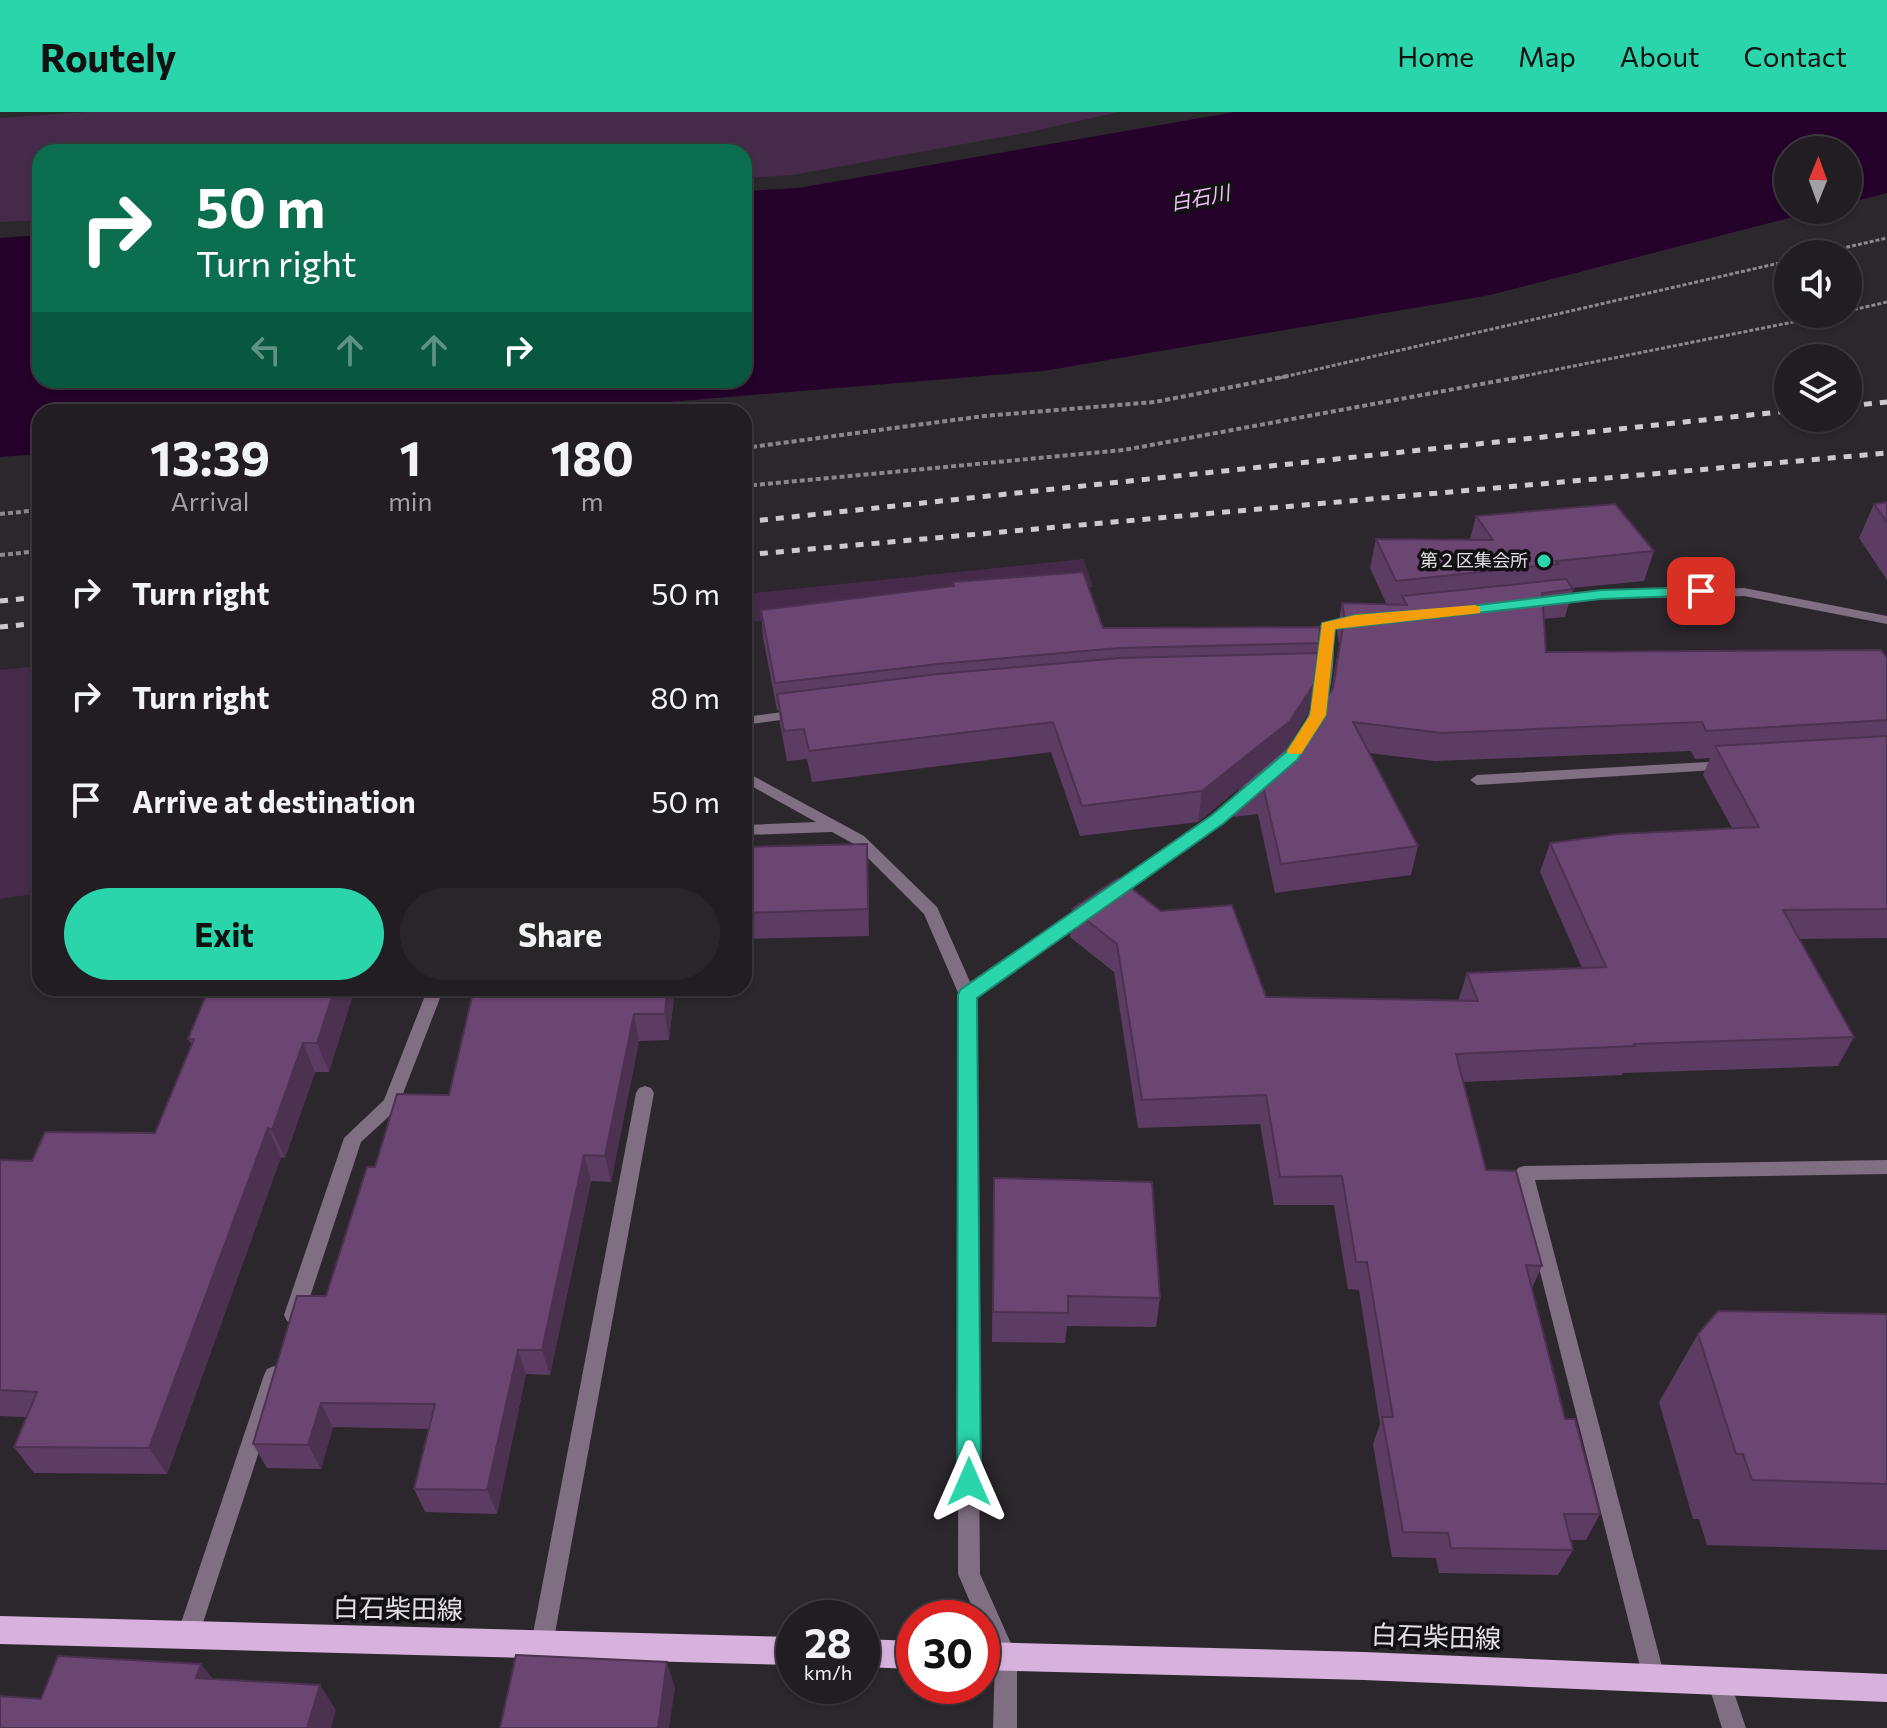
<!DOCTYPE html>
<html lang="en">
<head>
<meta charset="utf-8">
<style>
  :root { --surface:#211d22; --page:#29262a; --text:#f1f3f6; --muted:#a2a2a5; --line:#3e3b40; --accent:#2ad5ac }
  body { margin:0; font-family:Commissioner,"Noto Sans JP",sans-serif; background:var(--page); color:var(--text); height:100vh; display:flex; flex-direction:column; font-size:30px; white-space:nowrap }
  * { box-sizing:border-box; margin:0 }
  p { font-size:26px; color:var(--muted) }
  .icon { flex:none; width:44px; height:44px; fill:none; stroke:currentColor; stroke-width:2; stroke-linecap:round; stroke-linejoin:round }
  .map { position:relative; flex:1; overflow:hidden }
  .drawer { position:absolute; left:32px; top:292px; width:720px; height:592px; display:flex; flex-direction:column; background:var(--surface); border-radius:24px; box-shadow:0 2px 6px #0004,0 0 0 2px var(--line) }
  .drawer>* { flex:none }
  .banner { position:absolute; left:32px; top:32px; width:720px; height:244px; border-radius:24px; box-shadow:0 2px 6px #0004,0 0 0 2px var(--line); background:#0b6e4f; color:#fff; overflow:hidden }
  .needle { width:52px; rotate:1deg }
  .tools { position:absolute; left:1774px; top:24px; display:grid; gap:16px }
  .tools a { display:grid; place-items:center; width:88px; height:88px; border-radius:50%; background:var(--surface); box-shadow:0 2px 6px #0004,0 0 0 2px var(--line); font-size:40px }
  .speed { position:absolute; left:776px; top:1488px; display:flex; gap:16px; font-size:40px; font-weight:700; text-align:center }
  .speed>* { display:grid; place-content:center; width:104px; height:104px; border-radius:50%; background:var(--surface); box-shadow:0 2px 6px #0004,0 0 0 2px var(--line); line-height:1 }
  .speed small { font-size:20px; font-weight:400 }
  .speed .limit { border:12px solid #d22; background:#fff; color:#111 }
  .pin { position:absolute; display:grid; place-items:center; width:68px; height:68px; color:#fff; margin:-34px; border-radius:16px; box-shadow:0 4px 12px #0006 }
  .me { position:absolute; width:88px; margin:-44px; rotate:0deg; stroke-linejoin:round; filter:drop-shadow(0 0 6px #0008) }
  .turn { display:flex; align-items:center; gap:28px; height:168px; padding:0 32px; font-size:36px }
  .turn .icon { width:104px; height:104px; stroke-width:2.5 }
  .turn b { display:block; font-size:56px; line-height:68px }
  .lanes { display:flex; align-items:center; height:76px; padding:0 32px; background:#0003; justify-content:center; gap:40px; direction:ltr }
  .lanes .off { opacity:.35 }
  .eta { display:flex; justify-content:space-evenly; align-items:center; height:136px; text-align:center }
  .eta b { font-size:48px; font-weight:700; line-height:56px }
  .button { display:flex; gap:16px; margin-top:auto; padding:16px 32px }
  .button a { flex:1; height:92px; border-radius:48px; background:var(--accent); color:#111; font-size:32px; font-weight:700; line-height:92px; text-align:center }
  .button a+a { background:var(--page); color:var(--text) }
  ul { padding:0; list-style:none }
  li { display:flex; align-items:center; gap:24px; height:104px; padding:0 32px }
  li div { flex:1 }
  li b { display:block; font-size:30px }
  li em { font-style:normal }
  header { display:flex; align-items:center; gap:48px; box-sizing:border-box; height:112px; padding:0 40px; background:var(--accent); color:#111 }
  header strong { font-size:38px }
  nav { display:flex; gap:44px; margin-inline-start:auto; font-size:28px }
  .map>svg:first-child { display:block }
  .green { fill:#462a4a }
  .water { fill:#24022a }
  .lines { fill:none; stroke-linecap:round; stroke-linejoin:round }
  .path-far1 { stroke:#8b878c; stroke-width:3; stroke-dasharray:4 2; stroke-linecap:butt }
  .path { stroke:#8b878c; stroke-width:4; stroke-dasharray:5 3; stroke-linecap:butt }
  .service { fill:#806e82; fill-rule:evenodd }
  .minor { fill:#806e82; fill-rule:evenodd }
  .primary { fill:#d7b2dd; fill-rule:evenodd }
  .rail { stroke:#cdcace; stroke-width:5; stroke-dasharray:8 8; stroke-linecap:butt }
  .wall { fill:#5d3c63 }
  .shaded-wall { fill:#4c3150 }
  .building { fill:#6c4673; stroke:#4c3150; stroke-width:2 }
  .route { fill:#2ad5ac; stroke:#1b8a70; stroke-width:2 }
  .slow { fill:#f59e0b }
  .poi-dot { fill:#2ad5ac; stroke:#131113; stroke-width:3 }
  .labels { text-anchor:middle; stroke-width:7; stroke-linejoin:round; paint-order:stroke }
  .far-poi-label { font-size:18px; fill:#e2dfe3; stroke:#131113; text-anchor:end }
  .far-water-label { font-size:20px; font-style:italic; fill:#f2c1f9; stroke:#131113 }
  .near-street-label { font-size:26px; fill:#e2dfe3; stroke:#131113 }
</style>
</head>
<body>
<header>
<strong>Routely</strong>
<nav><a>Home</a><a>Map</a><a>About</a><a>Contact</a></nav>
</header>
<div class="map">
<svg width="1887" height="1616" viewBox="0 0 1887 1616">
  <rect width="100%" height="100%" fill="#2c272d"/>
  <path class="green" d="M86 0H1119L1030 20 793 63 744 66V40H40V108L0 110V6Z
    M1084 447 1093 475 873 494 744 511V482Z
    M40 554V781L0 787V558Z"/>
  <path class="water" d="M1235 0H1887V81L1848 91V38H1788V98H1820L1490 183 1043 259 548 300H40V342L0 345V126L40 123V268H744V79L798 76Z"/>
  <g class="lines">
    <path class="path-far1" d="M1817 142 1887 126
      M1848 199 1887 190
      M1279 266 1788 149
      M1514 266 1833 202"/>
    <path class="path" d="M744 336 984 304 1155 290 1288 264
      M744 374 1124 338 1525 264
      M0 402 40 398
      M0 443 40 439"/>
    <path class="service" d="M645 974 651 976 654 981 553 1532 550 1540 542 1543 534 1540 531 1532 636 981 639 976Z"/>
    <path class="minor" d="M1744 476 1887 504V512L1744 484 1601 487 1552 493 1545 489 1552 485 1601 479Z
      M1357 504 1362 505V511L1334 517C1334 553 1333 589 1314 620H1304L1302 617C1319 585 1320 550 1320 514L1322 511Z
      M798 598 803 599 805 602 803 605 744 613V605Z
      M1726 649 1733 654 1731 657 1477 673 1470 668 1477 663Z
      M744 659 864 724 937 795 971 872 1080 796H1092L1094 800 975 886 980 1462 1017 1545V1616H993L995 1545 982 1517V1506H977L958 1462 959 883 924 802 854 732 832 720 744 723V713L816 710 744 670Z
      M1251 675 1258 680 1256 683 1114 788H1102L1100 784 1102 780Z
      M428 876H444L397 997 361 1030 304 1203 301 1209 294 1212 287 1209 284 1203 344 1026 384 988Z
      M1887 1048V1062L1535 1068 1665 1566 1661 1574 1653 1578 1645 1574 1515 1061 1518 1056 1524 1054Z
      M274 1254 281 1257 284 1263 199 1523 196 1531 188 1534 180 1531 177 1523 264 1263 267 1257Z
      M1719 1556 1727 1560 1746 1616H1722L1707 1568 1711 1560Z"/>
    <path class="primary" d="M0 1504 794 1525V1553L0 1532Z
      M862 1527 914 1529V1557L862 1555Z
      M982 1530 1364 1540 1887 1562V1590L1364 1568 982 1558Z"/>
    <path class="rail" d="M1848 294 1887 290
      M744 410 1788 299
      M744 443 1887 341
      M0 489 40 485
      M0 515 40 511"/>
  </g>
  <path class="wall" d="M1887 390V468L1859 426 1874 392Z
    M1476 404 1654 439 1644 469 1572 476 1573 477 1565 505 1543 507 1546 540 1887 546V826L1799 827 1854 925 1838 954 1623 961 1622 963 1463 970 1486 1058 1542 1154 1532 1176 1565 1307 1600 1402 1586 1428H1570L1573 1438 1558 1463 1439 1461 1436 1446 1392 1445 1373 1332 1380 1312 1359 1178 1348 1177 1334 1093H1274L1260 1012 1138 1016 1114 860 1070 825 1072 797 1266 885 1458 889 1467 861 1582 856 1540 760 1550 731 1732 716 1703 663 1710 646 1695 647 1691 639 1435 649 1369 641 1418 734 1411 763 1275 781 1258 702 1234 705 1239 676 1198 710 1080 724 1051 640 812 670 807 647 787 649 780 612 779 598H777L763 525 761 498 953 474V470L1103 516 1319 531 1308 602 1287 636 1304 621 1331 579 1339 533 1337 519 1342 491 1387 493 1370 456 1376 427H1470Z
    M744 735 868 759 869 824 745 827 744 845Z
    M355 876 329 960H315L285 1046 281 1045 167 1362 34 1361 14 1335 26 1305 0 1304V1048L32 1049 155 1021 192 933 188 927Z
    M474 876H675L669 928 639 929 611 1070 591 1069 550 1263 526 1262 497 1402 425 1400 414 1377 429 1317 333 1315 321 1357 267 1356 253 1332 326 1184 375 1055 449 983Z
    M994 1066 1160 1186 1156 1215 1067 1214 1065 1231 992 1230Z
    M1887 1202V1438L1707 1433 1699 1407H1693L1659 1290 1698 1222Z"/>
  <path class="shaded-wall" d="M1314 572 1308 602 1285 639 1198 710 1202 679Z
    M867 732 868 759 869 824 868 797Z
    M335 876H355L329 960 317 931Z
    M667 876H675L669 928 665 902Z
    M634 902 639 929 611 1070 605 1044Z
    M303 931 315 960 285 1046 272 1018Z
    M268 1016 281 1045 167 1362 149 1336Z
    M584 1043 591 1069 550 1263 542 1238Z
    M518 1238 526 1262 497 1402 487 1378Z
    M321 1291 333 1315 321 1357 308 1333Z
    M667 1550 675 1576 669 1616H658Z
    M201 1552 221 1577 196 1566Z
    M320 1573 336 1598 331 1616H307Z"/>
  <path class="building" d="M1887 390V410L1874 392Z
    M1615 392 1654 439 1556 449 1558 452 1396 469 1376 427 1493 428 1476 404Z
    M1083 460 1103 516 1320 515 1319 531 1119 536 938 552 775 571 761 498 954 474 953 470Z
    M1566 467 1573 477 1542 481 1546 540 1881 538 1887 546V608L1706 619 1702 610 1442 621 1353 610 1418 734 1281 752 1263 674 1239 676 1304 621 1333 576 1343 514H1346L1342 491 1407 493 1402 484Z
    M1318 541 1314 572 1290 609 1202 679 1082 694 1053 610 809 639 804 617 784 619 777 582 938 562 1120 546Z
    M1887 624V797L1783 798 1854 925 1634 932 1635 934 1456 942 1486 1058 1516 1059 1542 1154 1526 1153 1565 1307H1575L1600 1402H1564L1573 1438 1451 1436 1448 1421 1403 1420 1382 1305H1393L1367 1150H1356L1342 1064 1280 1065 1266 983 1142 988 1117 832 1072 797 1118 766 1161 799 1232 793 1266 885 1478 889 1467 861 1606 855 1550 731 1618 722 1759 715 1715 634Z
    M867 732 868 797 744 801V735Z
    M209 876H335L317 931H303L272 1018 268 1016 149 1336 14 1335 37 1280 0 1278V1048L32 1049 45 1020 155 1021 194 927H188Z
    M474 876H667L665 902H634L605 1044 584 1043 542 1238H518L487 1378 414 1377 435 1292 321 1291 308 1333 253 1332 297 1184H326L367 1055H375L397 982 449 983Z
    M994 1066 1152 1070 1160 1186 1068 1184V1201L993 1200Z
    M1718 1199 1887 1202V1372L1752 1368 1743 1342H1736L1698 1222Z
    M516 1543 667 1550 658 1616H500Z
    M58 1544 201 1552 196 1566 320 1573 307 1616H0V1584L41 1587Z"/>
  <path class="route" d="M1701 475 1708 479 1706 483 1601 487 1335 517 1326 603 1297 648 1224 711 977 886 981 1370 977 1378 969 1382 960 1378 957 1370 958 883 960 878 1212 703 1286 640 1310 603 1322 511 1355 503 1454 496 1601 478Z"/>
  <path class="slow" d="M1475 493 1480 495V501L1335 517 1326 603 1301 642H1289L1287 639 1310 603 1322 511 1355 503Z"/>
  <circle class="poi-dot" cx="1544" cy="449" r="8"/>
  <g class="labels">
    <g class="far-poi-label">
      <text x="1528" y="455">第２区集会所</text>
    </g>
    <g class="far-water-label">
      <text transform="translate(1200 86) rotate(-11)" y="7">白石川</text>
    </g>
    <g class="near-street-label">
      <text transform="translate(398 1497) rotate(1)" y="9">白石柴田線</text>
      <text transform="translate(1436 1525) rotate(2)" y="9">白石柴田線</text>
    </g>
  </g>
</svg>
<div class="tools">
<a><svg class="needle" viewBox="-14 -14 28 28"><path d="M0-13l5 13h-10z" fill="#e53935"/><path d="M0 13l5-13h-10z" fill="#a2a2a5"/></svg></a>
<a><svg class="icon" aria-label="sound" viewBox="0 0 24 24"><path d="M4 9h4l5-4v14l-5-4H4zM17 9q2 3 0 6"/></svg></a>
<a><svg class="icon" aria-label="layers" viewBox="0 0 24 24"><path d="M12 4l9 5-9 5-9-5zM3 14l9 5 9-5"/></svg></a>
</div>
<div class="speed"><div>28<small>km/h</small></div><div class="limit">30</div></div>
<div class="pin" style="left:1701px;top:479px;background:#d93025"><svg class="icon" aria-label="arrive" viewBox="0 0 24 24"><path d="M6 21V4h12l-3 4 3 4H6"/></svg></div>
<svg class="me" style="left:969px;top:1370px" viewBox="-20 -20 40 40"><path d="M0-17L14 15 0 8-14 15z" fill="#2ad5ac" stroke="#fff" stroke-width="4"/></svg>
<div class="banner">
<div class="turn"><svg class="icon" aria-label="right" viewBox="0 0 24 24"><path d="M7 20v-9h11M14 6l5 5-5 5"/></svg><div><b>50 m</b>Turn right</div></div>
<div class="lanes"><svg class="icon off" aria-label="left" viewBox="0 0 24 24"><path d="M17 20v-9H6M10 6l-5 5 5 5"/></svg><svg class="icon off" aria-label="ahead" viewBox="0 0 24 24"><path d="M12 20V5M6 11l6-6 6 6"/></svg><svg class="icon off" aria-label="ahead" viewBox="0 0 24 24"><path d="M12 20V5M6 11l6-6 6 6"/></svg><svg class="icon" aria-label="right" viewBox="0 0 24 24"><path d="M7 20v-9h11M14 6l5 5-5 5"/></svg></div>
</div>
<section class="drawer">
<div class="eta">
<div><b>13:39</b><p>Arrival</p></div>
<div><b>1</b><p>min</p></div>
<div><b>180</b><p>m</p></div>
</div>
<ul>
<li><svg class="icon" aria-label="right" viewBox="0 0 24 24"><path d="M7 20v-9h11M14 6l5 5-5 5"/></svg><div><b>Turn right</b></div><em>50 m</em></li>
<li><svg class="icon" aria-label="right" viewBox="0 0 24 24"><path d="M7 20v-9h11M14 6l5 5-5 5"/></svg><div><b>Turn right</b></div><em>80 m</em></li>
<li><svg class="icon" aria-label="arrive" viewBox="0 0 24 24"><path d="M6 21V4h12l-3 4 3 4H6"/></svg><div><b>Arrive at destination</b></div><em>50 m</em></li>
</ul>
<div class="button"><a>Exit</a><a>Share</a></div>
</section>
</div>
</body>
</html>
